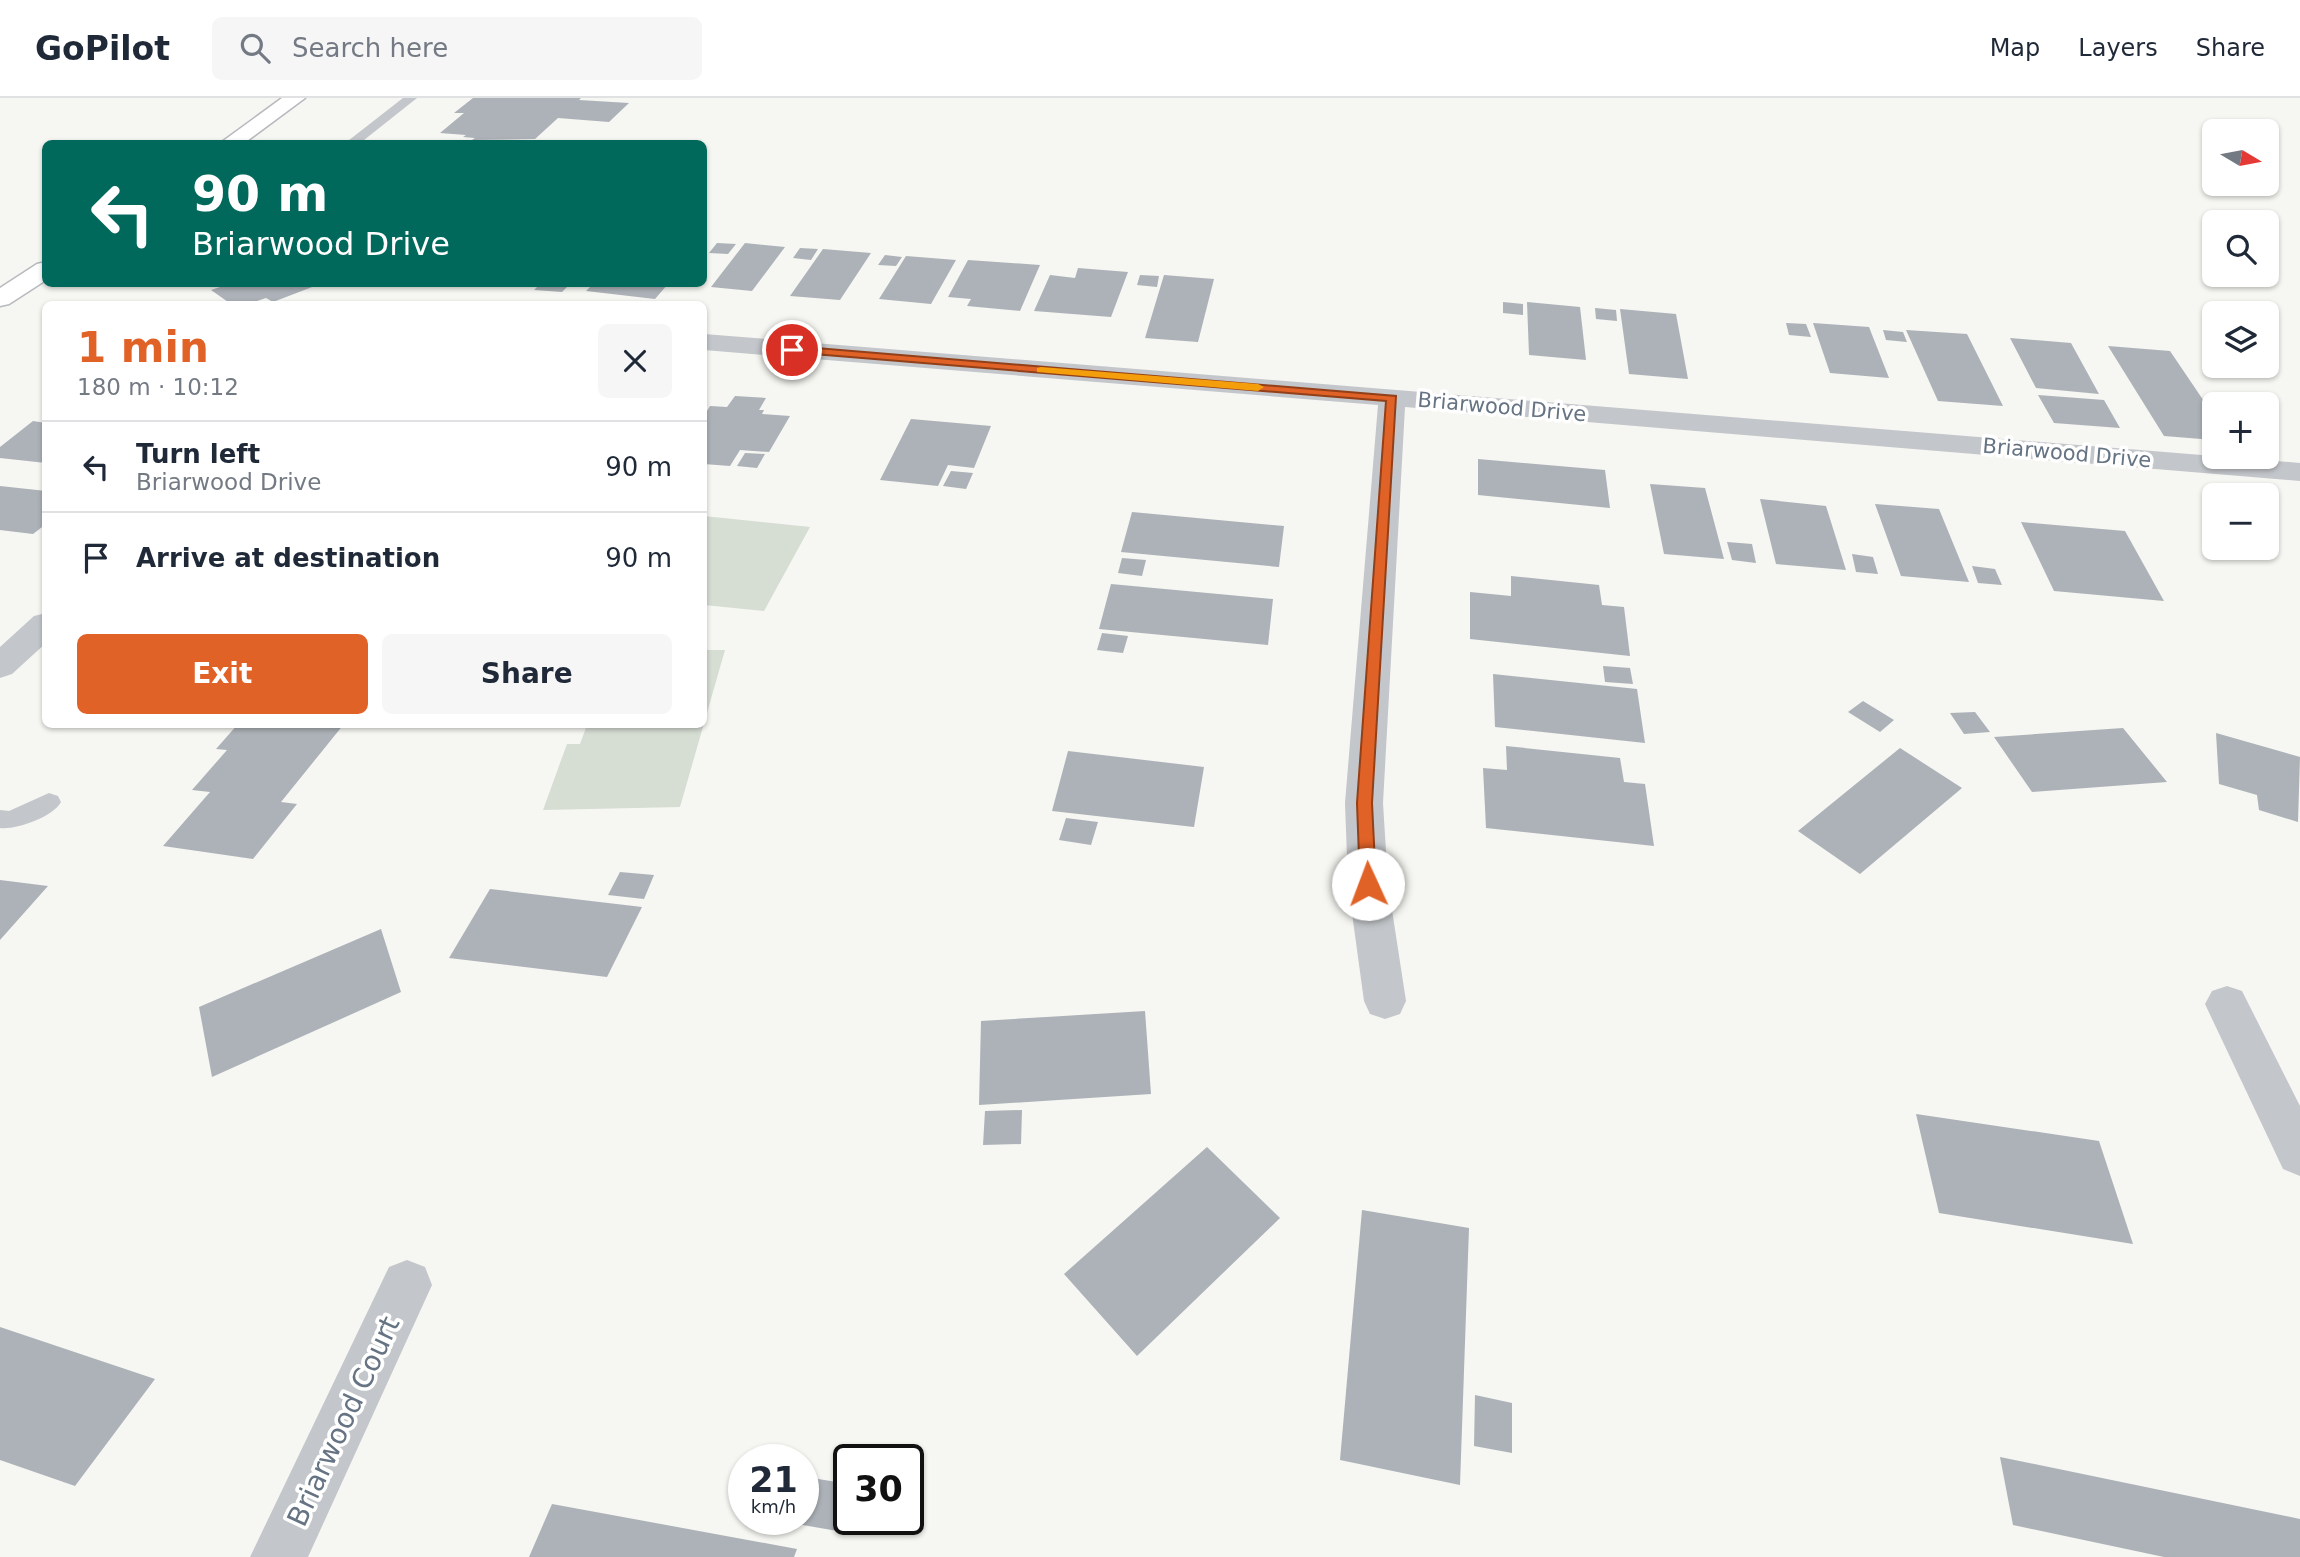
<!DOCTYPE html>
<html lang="en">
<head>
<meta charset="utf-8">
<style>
  :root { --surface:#fff; --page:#f6f6f7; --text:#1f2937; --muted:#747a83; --line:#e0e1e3; --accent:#e16227 }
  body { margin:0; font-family:"DejaVu Sans",sans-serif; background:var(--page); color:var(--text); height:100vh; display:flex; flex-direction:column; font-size:26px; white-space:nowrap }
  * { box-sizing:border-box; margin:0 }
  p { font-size:23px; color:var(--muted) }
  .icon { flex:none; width:38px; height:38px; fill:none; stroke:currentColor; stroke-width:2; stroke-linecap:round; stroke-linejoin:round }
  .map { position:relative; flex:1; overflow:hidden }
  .sheet { position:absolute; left:42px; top:203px; width:665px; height:427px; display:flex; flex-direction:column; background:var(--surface); border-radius:10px; box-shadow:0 2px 5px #0004 }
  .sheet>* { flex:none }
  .guide { position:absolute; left:42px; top:42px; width:665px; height:147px; border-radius:10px; box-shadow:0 2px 5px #0004; background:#00695c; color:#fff; overflow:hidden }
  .needle { width:46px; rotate:100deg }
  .fabs { position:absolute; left:2202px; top:21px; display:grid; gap:14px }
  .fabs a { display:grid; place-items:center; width:77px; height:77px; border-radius:10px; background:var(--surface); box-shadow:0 2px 5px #0004; font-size:35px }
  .speed { position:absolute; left:728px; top:1346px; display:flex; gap:14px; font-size:35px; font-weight:700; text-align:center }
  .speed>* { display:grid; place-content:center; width:91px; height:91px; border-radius:50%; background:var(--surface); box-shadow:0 2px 5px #0004; line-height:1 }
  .speed small { font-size:18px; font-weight:400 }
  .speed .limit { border:4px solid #111; border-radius:10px; background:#fff; color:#111 }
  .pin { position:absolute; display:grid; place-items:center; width:60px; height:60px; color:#fff; margin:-30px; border:4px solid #fff; border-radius:50%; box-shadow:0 2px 7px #0007 }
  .me { position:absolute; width:77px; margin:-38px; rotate:358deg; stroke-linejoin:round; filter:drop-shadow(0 0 5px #0008) }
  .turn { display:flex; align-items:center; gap:24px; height:147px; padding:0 35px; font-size:32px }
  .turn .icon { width:91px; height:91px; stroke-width:2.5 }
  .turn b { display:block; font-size:49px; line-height:60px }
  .round { display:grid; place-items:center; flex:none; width:74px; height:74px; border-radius:10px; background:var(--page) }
  .headline { display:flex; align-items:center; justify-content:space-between; height:119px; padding:0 35px }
  h1 { font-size:42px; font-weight:800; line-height:52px; color:var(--accent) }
  .cta { display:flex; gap:14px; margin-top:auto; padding:14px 35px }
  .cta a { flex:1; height:80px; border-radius:10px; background:var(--accent); color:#fff; font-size:28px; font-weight:800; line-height:80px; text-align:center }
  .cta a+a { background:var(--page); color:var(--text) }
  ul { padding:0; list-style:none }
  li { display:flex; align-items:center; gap:21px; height:91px; padding:0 35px; border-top:2px solid var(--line) }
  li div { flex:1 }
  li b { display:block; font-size:26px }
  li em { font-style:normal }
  header { display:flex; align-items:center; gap:42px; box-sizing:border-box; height:98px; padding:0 35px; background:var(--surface); border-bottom:2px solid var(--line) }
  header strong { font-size:33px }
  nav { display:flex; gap:38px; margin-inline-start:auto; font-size:24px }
  .search { width:490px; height:63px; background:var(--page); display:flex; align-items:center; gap:18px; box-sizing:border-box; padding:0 24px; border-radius:10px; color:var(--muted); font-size:26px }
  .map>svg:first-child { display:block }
  .green { fill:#d6ddd3 }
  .building { fill:#acb2b8 }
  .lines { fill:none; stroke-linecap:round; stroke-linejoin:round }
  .primary-casing { stroke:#b6babe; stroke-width:3 }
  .lane { fill:#c3c6ca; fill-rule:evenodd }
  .street { fill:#c3c6ca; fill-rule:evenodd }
  .primary { fill:#fff; fill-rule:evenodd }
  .route { fill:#e16227; stroke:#924019; stroke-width:2 }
  .slow { fill:#f59e0b }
  .labels { text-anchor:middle; stroke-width:7; stroke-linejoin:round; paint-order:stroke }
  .far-street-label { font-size:21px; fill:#657383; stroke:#fff }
  .near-street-label { font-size:28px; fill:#657383; stroke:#fff }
</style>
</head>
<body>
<header>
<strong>GoPilot</strong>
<div class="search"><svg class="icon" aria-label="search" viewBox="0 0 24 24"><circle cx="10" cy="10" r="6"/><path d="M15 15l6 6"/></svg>Search here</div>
<nav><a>Map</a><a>Layers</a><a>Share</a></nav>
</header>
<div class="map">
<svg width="2300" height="1459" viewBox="0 0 2300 1459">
  <rect width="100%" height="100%" fill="#f6f6f2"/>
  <path class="green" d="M704 418 810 429 764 513 704 507Z
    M704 552H725L680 709 543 712 567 646H580L587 627 704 626Z"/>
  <path class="building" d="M473 0H581L579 2 629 5 609 24 558 20 535 41 472 42 475 40 463 39 466 37 440 35 464 15H454Z
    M717 145 736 146 728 156 709 155Z
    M745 145 785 149 752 193 711 189Z
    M800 150 818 151 811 162 793 160Z
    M823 151 871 155 840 202 790 198Z
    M885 157 902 159 896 168 878 167Z
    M906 158 956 162 931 206 879 201Z
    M968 162 1040 167 1020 213 967 208 971 201 948 199Z
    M1078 170 1128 174 1111 219 1034 213 1050 177 1075 180Z
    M1140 177 1159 178 1157 189 1137 187Z
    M1164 177 1214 181 1198 244 1145 240Z
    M229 186H320L273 204 266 200 248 206H231L211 192Z
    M540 186H570L562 194 534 192Z
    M593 186H668L655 201 586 193Z
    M1503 204 1523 206V217L1503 215Z
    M1527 204 1580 209 1586 262 1529 257Z
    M1595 210 1616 212 1617 223 1596 221Z
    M1620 211 1676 216 1688 281 1629 276Z
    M1786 225 1806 226 1811 239 1789 237Z
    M1813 225 1869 229 1889 280 1830 275Z
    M1883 232 1903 234 1907 244 1886 242Z
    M1906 232 1967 236 2003 308 1938 303Z
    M2010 240 2071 245 2099 296 2036 290Z
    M2108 248 2170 253 2214 318V342L2164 338Z
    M2038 297 2104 302 2120 330 2054 325Z
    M735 298 766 300 759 312H764L762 316 790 318 769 354 740 352 730 368 704 366V318L710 308 727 309Z
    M911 321 991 328 974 370 948 367 938 388 880 382Z
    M33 323 46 325V365L0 360V349Z
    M745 355 765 356 757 370 737 368Z
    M1478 361 1605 372 1610 410 1478 397Z
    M951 373 973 375 966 391 943 388Z
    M1650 386 1705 390 1724 461 1664 456Z
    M0 388 46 393V426L33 436 0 432Z
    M1760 401 1826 408 1846 472 1776 466Z
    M1875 406 1939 411 1969 484 1901 478Z
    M1132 414 1284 428 1279 469 1121 454Z
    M2021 424 2125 433 2164 503 2054 493Z
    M1727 444 1752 446 1756 465 1732 462Z
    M1852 456 1873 459 1878 476 1856 474Z
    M1122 460 1146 462 1142 478 1118 475Z
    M1972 468 1995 471 2002 487 1978 485Z
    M1511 478 1599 487 1602 507 1624 509 1630 558 1470 541V494L1511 498Z
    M1111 486 1273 501 1268 547 1099 531Z
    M1102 535 1128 538 1123 555 1097 552Z
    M1603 568 1630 570 1633 586 1605 584Z
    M1493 576 1637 591 1645 645 1495 629Z
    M1863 603 1894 622 1880 634 1848 614Z
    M1975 614 1990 634 1964 636 1950 615Z
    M238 626H344L281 704 297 706 253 761 163 748 210 694 192 692 227 652 216 651Z
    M2123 630 2167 684 2032 694 1994 639Z
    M2216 635 2300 659 2298 724 2259 712 2257 697 2219 686Z
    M1506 648 1620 660 1624 684 1645 686 1654 748 1486 730 1483 670 1507 672Z
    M1900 650 1962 690 1860 776 1798 733Z
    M1068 653 1204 669 1194 729 1052 713Z
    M1066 720 1098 724 1091 747 1059 742Z
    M620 774 654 777 644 801 608 797Z
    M0 782 48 788 0 842Z
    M490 791 642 809 607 879 449 860Z
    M381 831 401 894 212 979 199 909Z
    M1145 913 1151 996 979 1007 981 923Z
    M1022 1012 1021 1046 983 1047 985 1013Z
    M1916 1016 2099 1043 2133 1146 1939 1115Z
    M1207 1049 1280 1120 1137 1258 1064 1176Z
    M1362 1112 1469 1130 1460 1387 1340 1362Z
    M0 1229 155 1281 75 1388 0 1362Z
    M1475 1297 1512 1305V1355L1474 1348Z
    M2000 1359 2300 1421V1459H2164L2013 1427Z
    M812 1380 849 1386V1421H853L849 1435 797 1426 798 1421H803V1406Z
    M552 1406 797 1451 794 1459H529Z"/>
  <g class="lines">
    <g class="primary-casing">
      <path id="primary" d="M282 0H305L243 46H219Z
        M46 164V182L9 206 0 208V190L37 166Z"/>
    </g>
    <path class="lane" d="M403 0H417L359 46H344Z
      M49 695 58 698 61 704C53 719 16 732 0 730V712L9 713Z"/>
    <path class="street" d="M704 236 2300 365V383L1405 309 1383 705 1388 786 1406 903 1400 916 1385 921 1370 916 1364 903 1348 786 1345 705 1378 307 704 252Z
      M46 515V545L12 576 0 580V549L34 518Z
      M2227 888 2242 893 2300 1008V1078L2283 1071 2205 906 2212 893Z
      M407 1162 425 1169 432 1187 308 1459H250L389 1169Z"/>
    <use href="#primary" class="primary"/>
  </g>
  <path class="route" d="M792 248 1396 298 1372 705 1376 786 1374 791H1362L1360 786 1357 705 1386 303 789 254 787 252Z"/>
  <path class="slow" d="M1041 269 1258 286 1264 289 1258 293 1037 274V270Z"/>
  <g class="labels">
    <g class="far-street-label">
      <text transform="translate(1502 309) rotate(5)" y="7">Briarwood Drive</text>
      <text transform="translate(2067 355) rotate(5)" y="7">Briarwood Drive</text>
    </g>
    <g class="near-street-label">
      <text transform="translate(343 1323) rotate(-65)" y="10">Briarwood Court</text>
    </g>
  </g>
</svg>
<div class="fabs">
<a><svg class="needle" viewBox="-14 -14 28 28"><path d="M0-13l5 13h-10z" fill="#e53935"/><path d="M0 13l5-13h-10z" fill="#747a83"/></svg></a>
<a><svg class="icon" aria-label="search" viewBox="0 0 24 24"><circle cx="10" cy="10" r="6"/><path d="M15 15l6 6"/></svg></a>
<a><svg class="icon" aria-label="layers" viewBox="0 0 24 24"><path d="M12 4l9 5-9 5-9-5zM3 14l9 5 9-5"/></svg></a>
<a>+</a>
<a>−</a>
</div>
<div class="speed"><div>21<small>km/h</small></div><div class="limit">30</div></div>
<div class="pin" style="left:792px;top:252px;background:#d93025"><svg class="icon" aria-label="arrive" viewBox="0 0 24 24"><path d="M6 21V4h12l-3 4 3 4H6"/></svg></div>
<svg class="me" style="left:1368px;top:786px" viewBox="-20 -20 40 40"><circle r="19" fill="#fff"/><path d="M0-13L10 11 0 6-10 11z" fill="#e16227"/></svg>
<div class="guide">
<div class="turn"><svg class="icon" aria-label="left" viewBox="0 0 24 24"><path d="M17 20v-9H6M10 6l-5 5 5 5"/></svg><div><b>90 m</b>Briarwood Drive</div></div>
</div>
<section class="sheet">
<div class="headline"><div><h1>1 min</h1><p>180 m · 10:12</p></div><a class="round"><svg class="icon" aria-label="close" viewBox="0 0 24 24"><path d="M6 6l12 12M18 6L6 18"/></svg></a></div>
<ul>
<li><svg class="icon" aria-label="left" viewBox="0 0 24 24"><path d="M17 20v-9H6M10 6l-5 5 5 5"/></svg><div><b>Turn left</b><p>Briarwood Drive</p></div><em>90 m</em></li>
<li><svg class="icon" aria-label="arrive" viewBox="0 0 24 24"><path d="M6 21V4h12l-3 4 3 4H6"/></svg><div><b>Arrive at destination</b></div><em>90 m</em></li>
</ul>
<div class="cta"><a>Exit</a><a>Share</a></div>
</section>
</div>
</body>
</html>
